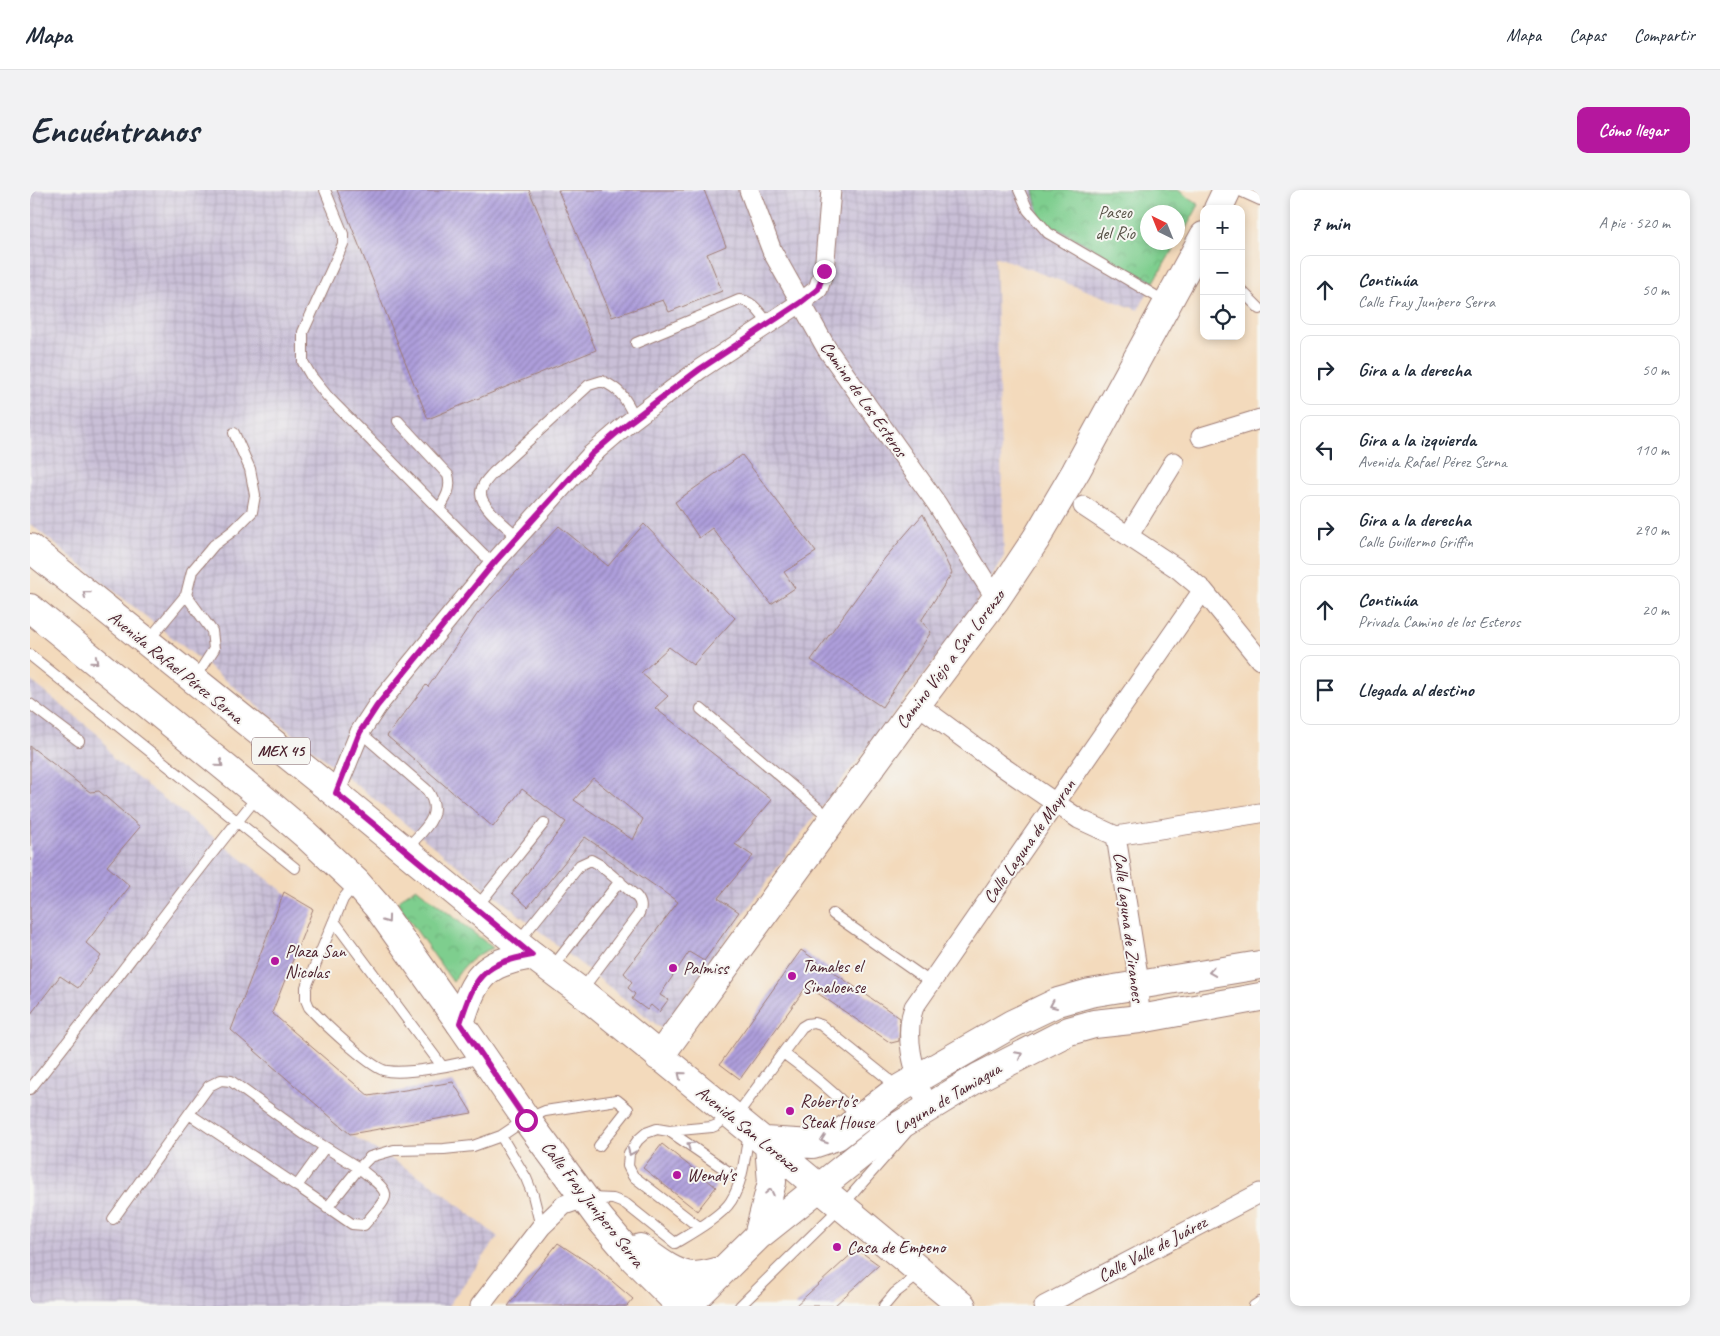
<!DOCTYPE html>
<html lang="es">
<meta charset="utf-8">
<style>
:root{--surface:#fff;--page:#f2f2f3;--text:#1f2937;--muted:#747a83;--line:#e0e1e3;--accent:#b5179e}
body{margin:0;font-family:Caveat,sans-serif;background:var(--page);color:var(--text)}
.controls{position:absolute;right:15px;top:15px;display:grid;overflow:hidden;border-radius:10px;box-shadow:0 2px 8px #0003}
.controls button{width:45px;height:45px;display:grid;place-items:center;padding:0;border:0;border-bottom:1px solid var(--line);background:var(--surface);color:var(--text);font:25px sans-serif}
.compass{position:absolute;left:1110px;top:15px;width:45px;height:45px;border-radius:50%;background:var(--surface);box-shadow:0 2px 8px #0003;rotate:317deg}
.stop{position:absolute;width:15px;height:15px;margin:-11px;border:4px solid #b5179e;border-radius:50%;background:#fff}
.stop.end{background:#b5179e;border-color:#fff;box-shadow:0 1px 5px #0008}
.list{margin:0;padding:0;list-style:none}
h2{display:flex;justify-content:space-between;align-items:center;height:65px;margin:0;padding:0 20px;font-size:21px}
h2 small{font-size:16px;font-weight:400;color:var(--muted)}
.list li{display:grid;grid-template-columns:32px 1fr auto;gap:15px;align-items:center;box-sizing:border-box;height:70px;margin:0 10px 10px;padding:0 10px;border:1px solid var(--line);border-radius:10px}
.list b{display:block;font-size:19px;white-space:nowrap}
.list p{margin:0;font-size:16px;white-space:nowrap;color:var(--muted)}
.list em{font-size:16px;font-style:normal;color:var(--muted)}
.icon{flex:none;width:28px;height:28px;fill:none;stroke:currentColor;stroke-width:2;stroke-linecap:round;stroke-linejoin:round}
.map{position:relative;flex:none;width:1230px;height:1116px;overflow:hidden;border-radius:10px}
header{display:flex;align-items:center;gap:30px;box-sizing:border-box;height:70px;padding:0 25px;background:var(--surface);border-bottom:1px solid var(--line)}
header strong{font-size:24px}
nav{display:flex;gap:28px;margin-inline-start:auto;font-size:18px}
.intro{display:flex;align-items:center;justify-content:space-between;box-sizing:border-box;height:120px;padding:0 30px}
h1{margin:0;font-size:35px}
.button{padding:12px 22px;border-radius:10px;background:var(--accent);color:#fff;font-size:18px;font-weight:700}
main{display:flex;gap:30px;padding:0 30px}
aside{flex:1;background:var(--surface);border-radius:10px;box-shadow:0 2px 8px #0003}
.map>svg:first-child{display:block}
</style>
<header>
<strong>Mapa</strong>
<nav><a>Mapa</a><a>Capas</a><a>Compartir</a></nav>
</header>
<div class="intro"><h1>Encuéntranos</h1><a class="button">Cómo llegar</a></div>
<main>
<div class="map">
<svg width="1230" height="1116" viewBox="0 0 1230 1116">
<defs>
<pattern id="industrial-grid" width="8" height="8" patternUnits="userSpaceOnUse" patternTransform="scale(1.25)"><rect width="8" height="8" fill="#c9bfd7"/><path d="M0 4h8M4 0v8" fill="none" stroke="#aea4b9"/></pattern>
<pattern id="park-crowns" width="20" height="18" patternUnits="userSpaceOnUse" patternTransform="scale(1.25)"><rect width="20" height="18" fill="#7ece8e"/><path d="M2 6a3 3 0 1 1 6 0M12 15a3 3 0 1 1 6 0" fill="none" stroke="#6eb07b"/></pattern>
<pattern id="building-hatch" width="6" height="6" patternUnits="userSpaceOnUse" patternTransform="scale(1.25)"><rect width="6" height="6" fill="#ae9fdc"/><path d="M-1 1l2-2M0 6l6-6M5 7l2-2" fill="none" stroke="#9081b3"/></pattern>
</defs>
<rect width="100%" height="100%" fill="#f6f6f2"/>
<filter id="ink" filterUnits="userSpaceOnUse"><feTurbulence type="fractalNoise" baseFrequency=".02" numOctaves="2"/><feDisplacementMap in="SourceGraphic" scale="10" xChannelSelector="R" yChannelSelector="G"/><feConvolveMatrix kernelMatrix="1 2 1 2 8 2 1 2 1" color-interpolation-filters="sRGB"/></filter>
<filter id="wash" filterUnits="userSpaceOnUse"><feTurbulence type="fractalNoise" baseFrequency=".0096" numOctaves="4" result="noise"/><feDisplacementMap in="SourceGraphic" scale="20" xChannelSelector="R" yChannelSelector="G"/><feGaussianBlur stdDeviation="1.12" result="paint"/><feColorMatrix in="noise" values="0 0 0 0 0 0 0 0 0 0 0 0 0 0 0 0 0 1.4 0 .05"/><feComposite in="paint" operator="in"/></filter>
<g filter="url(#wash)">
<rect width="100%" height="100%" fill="#f3dabc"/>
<!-- industrial -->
<path fill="url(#industrial-grid)" d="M0 0H1004L1010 29 1124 92 1108 120 965 66 974 366 937 429 779 633 632 839 0 334Z
M0 490 71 547 83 569 254 702 201 840 320 944 402 994 468 1047 418 1116H0Z"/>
<!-- park -->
<path fill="url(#park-crowns)" stroke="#64765c" d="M1004 0H1148L1169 15 1148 52V22H1118V52H1147L1124 92 1010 29Z
M386 698 463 758C444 765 433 775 423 792L367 713 375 705Z"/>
<g id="blocks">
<!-- building -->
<path fill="url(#building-hatch)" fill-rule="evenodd" d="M307 0H499L566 160 398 229Z
M528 0H674L696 56 677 64 692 101 639 122 633 110 582 127Z
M712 265 786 362 754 382 765 398 741 414 682 338 669 348 645 312Z
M893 324 922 383 891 431 901 442 852 517 781 470 855 368Z
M614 334 705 428 663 475 639 457 611 483 638 506 625 518 742 610 705 654 723 666 688 708 709 722 674 771 659 762 630 805 638 810 629 822 621 815 617 820 602 809 605 804 598 798 602 792 594 783 648 712 555 647 498 717 482 703 536 632 492 599 463 637 357 546 396 495 398 497 448 423 529 336 578 376ZM563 588 613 629 603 650 544 610Z
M0 556 60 602 69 601 110 637 77 676 100 696 56 753 71 766 48 798 30 786 0 825Z
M254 702 283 719 242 823 339 906 423 892 442 923 320 944 201 840Z
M771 760 870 828 869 851 861 853 777 796 710 889 690 874Z
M632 954 686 997 667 1021 613 978Z
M528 1053 569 1080 603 1109 597 1116H478Z
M827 1059 849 1075 804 1116H765Z"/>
</g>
</g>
<g filter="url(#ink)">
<use href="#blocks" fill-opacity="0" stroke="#9e7c74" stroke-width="1"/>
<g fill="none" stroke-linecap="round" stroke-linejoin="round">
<defs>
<path id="lane" d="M295 0 313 44V54L273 142V172L281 186 298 207 463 374
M989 0 998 20 1018 43 1136 112
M1208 0 1230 10
M1211 100 1230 119
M606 153 709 110C723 110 731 125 739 134
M368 231 418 285C422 298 416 308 409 319
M488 347C479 338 450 317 451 303 451 295 458 289 463 283L559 195 572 191C592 200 595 209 605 227
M156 405 182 441 184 459 164 490
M117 452 156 405 162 381 184 355 204 340 222 322 225 305 220 279 204 243
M0 465 265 678
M0 514 49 551
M671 519 801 629
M330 542 397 600C416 626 392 641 375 660
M326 693 313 709 276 797V810L279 817C291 831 337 874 353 880 372 886 432 874 452 867
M446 718 514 633
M803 724 900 792
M304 731 412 876
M488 752 550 675 561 670 570 675 606 706C612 713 612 718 608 725L551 801
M521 779 590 691
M753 863C780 883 806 903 828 928
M0 899C78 803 149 702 228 606
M159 924 267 996 295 957
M706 926 772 837 777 834 784 833 791 835 857 888 866 899
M639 941 709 989
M471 946 496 988 503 1005 511 1037
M267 996 322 1034 334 1035C362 1002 364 1006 329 978L297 1018
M560 1008 583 1009 596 1014 645 1053C660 1044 692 1026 701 1011 713 992 715 965 719 943
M83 1029 179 896 191 890 201 891 274 944 329 978 340 967 364 960 414 959 443 956 471 946 496 929 515 921 587 910 598 919 569 956
M669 1037 603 986 598 976 599 963 608 950 616 943 627 939 639 941 682 937 687 935 700 924
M710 1116 811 1017 876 943
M854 1116 865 1103 891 1083
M1224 1116 1230 1112"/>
<path id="street" d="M719 0 742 61 797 159 907 314 966 409
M1171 247 1230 229
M1053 316 1148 379 1173 400 1230 470
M1099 345 1144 272
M887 514 967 573 1049 629 1086 646
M305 603 330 542 347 516 463 374 561 265 597 234 630 209 670 179 770 113 788 99 794 81 801 0
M1086 646 1107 779 1110 829
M1086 646 1230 623
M897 918C887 886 872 850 884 817L1173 400
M450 1116 511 1037 534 1015 554 1008
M1014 1116 1230 1003"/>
<path id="secondary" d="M1188 19 1197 0
M629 867 887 514 966 409 1006 349 1046 281 1174 46
M734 951 783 954 807 946 867 900 982 834 1028 812 1060 803 1230 775
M728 1046 742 992 739 956
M610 1058C625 1069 644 1085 663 1086 672 1086 682 1083 691 1081
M651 1116 604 1069 570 1029 496 929 430 833C445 786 452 774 502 765L550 801 720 940 932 1116
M657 1116 728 1046 859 942 949 887 1039 841 1064 834 1110 829 1230 807"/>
<path id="primary" d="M0 358 305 603 502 765
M0 418 229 605 276 645 326 692 347 716 430 833"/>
</defs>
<!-- lane casing -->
<use href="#lane" stroke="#9e7c74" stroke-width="12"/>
<!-- street casing -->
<use href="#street" stroke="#9e7c74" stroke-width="21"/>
<!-- secondary casing -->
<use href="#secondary" stroke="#9e7c74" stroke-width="30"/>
<!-- primary casing -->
<use href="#primary" stroke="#9e7c74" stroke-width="30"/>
<!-- lane -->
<use href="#lane" stroke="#fff" stroke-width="10"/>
<!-- street -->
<use href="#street" stroke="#fff" stroke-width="19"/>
<!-- secondary -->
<use href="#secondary" stroke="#fff" stroke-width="28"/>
<!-- primary -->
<use href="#primary" stroke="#fff" stroke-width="28"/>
</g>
<!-- one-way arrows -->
<defs><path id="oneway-chevron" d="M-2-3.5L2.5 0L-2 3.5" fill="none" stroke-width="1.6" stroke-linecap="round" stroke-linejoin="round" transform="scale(1.25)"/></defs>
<g stroke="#ae9aa0">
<use href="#oneway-chevron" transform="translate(56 404) rotate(-141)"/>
<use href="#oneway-chevron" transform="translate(65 471) rotate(39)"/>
<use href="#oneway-chevron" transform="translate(190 574) rotate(39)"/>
<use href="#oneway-chevron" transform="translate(357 730) rotate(54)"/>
<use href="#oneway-chevron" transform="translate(1182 782) rotate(171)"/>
<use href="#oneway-chevron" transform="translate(1023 815) rotate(156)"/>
<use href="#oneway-chevron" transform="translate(989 865) rotate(-28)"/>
<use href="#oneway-chevron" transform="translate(651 885) rotate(-141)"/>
<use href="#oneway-chevron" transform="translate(794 950) rotate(160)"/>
<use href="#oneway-chevron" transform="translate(660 955) rotate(-146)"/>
<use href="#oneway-chevron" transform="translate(601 962) rotate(113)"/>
<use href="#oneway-chevron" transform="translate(740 1002) rotate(-78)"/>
</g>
</g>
<g fill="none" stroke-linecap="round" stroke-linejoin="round" filter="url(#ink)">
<!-- route -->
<path stroke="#b5179e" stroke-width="6" d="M496 930 430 833C445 786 452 774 502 765L306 603 330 542 347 516 463 374 562 264 597 234 630 209 670 179 770 113 788 99 794 81"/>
</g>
<!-- markers -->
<g fill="#b5179e" stroke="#f6f6f2" stroke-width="2">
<circle cx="245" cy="771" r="5"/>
<circle cx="643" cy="778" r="5"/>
<circle cx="762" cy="786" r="5"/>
<circle cx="760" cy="921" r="5"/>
<circle cx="647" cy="985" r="5"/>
<circle cx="807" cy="1057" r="5"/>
</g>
<g text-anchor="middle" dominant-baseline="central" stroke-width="4" stroke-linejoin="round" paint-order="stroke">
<!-- shield labels -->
<rect fill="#f6f6f2" stroke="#7e6067" stroke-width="1" x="222" y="547.5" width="58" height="27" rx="4"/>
<g font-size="16" font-weight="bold" fill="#4a1f2b">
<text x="251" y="561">MEX 45</text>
</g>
<!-- park labels -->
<g font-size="18" fill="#5a5449" stroke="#f6f6f2">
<text x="1085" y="22">Paseo<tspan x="1085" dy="21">del Río</tspan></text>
</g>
<!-- street labels -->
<g font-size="18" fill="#4a1f2b" stroke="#f6f6f2">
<text transform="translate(834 209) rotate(55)">Camino de Los Esteros</text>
<text transform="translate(920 469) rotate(-53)">Camino Viejo a San Lorenzo</text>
<text transform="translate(146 477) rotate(39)">Avenida Rafael Pérez Serna</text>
<text transform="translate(999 651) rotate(-55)">Calle Laguna de Mayran</text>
<text transform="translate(1099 737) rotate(83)">Calle Laguna de Ziranoes</text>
<text transform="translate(917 908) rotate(-31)">Laguna de Tamiagua</text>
<text transform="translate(718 939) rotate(39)">Avenida San Lorenzo</text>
<text transform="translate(563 1014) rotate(52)">Calle Fray Junípero Serra</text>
<text transform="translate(1122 1059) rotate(-28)">Calle Valle de Juárez</text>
</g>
<!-- poi labels -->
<g font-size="18" fill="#4a1f2b" stroke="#f6f6f2" text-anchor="start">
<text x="255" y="761">Plaza San<tspan x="255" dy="21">Nicolas</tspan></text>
<text x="772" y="776">Tamales el<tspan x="772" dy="21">Sinaloense</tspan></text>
<text x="653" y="778">Palmiss</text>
<text x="770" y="911">Roberto's<tspan x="770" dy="21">Steak House</tspan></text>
<text x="657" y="985">Wendy's</text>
<text x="817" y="1057">Casa de Empeno</text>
</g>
</g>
</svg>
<div class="controls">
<button>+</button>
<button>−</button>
<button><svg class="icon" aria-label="locate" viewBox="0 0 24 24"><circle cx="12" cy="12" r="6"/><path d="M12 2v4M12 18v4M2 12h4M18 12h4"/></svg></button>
</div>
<svg class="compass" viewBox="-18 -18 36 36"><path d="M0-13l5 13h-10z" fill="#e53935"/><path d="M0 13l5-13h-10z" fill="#747a83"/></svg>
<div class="stop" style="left:496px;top:930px"></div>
<div class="stop end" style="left:794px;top:81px"></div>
</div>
<aside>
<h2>7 min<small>A pie · 520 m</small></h2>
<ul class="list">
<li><svg class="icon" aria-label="ahead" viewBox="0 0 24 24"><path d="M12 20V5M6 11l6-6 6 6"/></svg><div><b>Continúa</b><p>Calle Fray Junípero Serra</p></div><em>50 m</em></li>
<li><svg class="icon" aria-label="right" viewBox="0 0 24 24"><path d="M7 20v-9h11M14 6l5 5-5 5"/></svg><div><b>Gira a la derecha</b></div><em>50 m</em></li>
<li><svg class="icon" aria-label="left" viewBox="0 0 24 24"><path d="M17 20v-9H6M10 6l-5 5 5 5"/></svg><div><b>Gira a la izquierda</b><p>Avenida Rafael Pérez Serna</p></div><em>110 m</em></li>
<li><svg class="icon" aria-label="right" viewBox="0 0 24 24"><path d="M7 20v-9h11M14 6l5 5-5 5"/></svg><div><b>Gira a la derecha</b><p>Calle Guillermo Griffin</p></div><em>290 m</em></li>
<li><svg class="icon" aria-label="ahead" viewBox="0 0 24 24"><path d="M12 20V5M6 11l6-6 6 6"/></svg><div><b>Continúa</b><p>Privada Camino de los Esteros</p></div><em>20 m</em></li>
<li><svg class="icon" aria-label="arrive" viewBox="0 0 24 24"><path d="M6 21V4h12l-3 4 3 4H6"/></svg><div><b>Llegada al destino</b></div></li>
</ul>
</aside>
</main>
